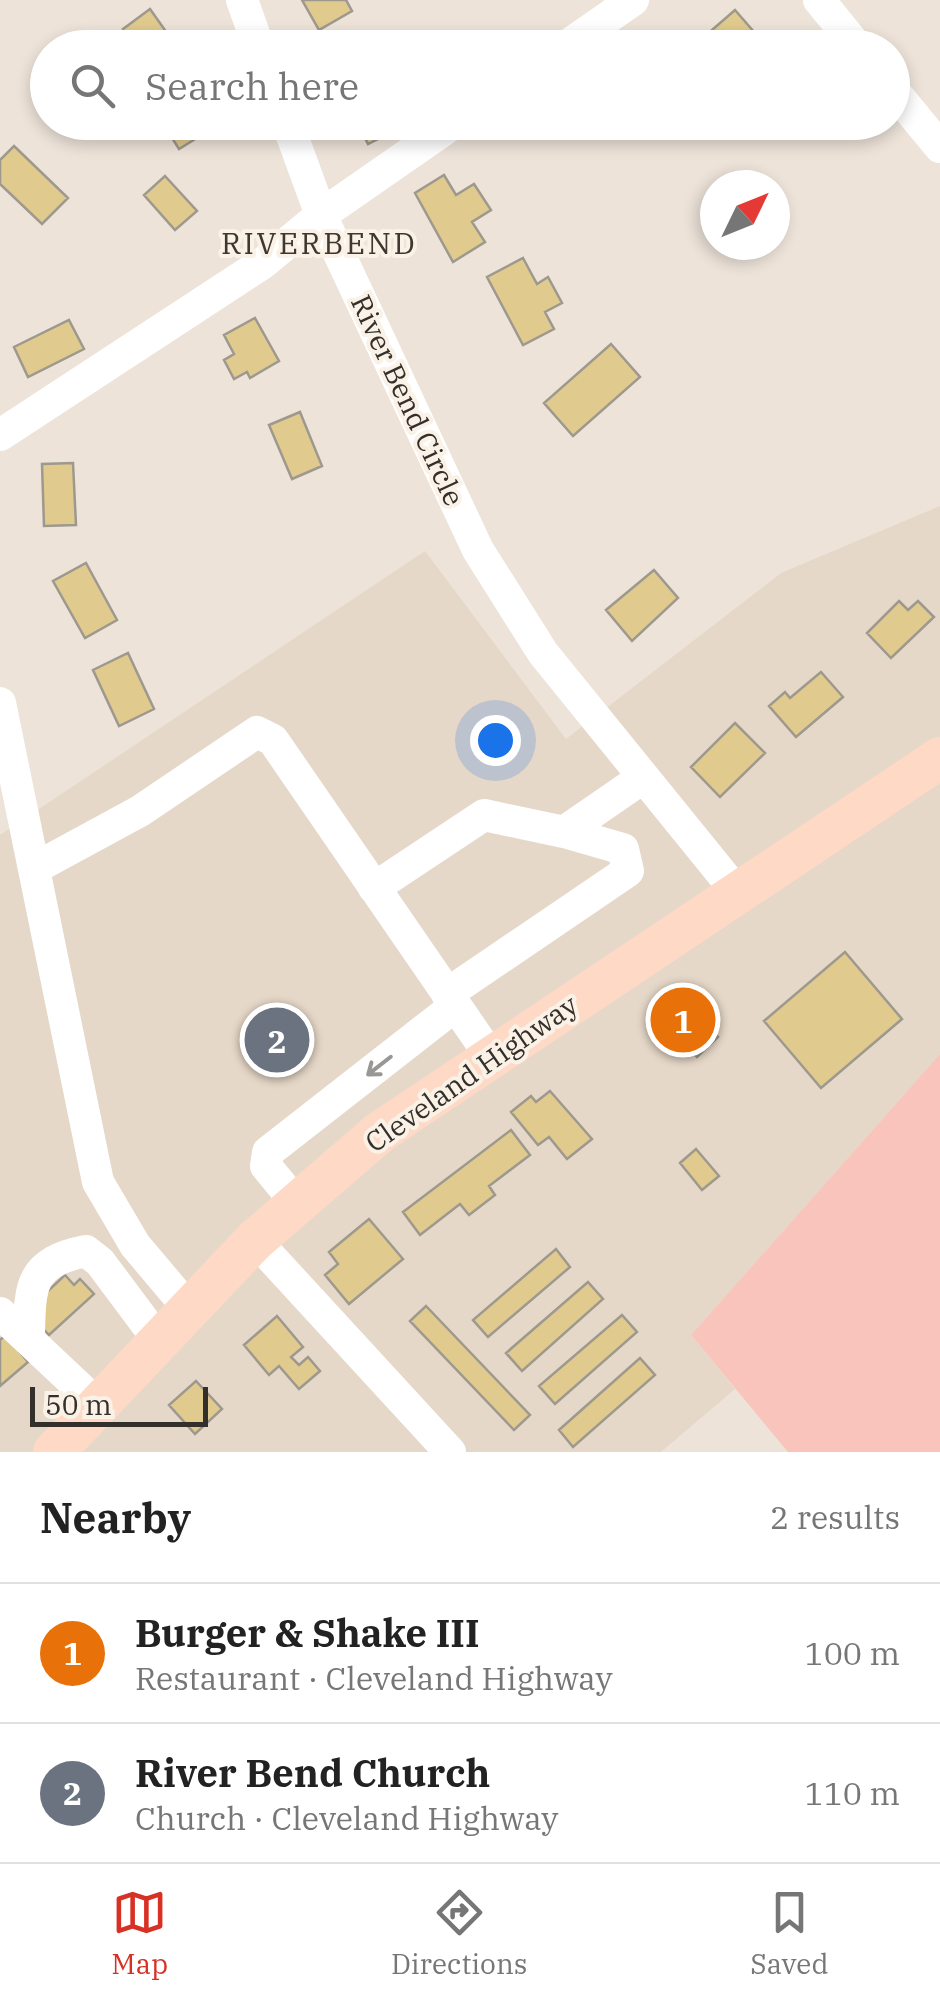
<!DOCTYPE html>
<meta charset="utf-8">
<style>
:root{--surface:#fff;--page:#f2f2f2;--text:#222;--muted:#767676;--line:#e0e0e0;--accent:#d93025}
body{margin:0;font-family:"IBM Plex Serif",serif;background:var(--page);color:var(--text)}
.compass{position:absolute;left:700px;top:170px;width:90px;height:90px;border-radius:50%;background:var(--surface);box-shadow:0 5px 15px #0003;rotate:47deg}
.scale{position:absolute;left:30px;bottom:25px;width:178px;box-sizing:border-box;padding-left:10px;border:5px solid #332f2b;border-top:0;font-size:28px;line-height:35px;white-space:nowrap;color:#332f2b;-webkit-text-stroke:8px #faf1e7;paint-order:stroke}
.you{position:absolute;left:495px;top:740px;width:35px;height:35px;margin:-25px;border:8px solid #fff;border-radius:50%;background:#1a73e8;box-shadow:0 0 0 15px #1a73e833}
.badge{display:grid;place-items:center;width:65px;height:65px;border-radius:50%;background:var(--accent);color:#fff;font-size:32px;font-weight:700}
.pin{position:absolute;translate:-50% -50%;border:5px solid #fff;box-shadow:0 2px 10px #0006}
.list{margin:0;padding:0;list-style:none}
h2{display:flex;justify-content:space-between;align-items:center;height:130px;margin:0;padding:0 40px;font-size:42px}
h2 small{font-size:32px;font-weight:400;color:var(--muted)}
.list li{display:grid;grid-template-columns:65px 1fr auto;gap:30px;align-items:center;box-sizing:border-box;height:140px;padding:0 40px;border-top:2px solid var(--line)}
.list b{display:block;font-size:38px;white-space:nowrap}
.list p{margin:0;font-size:32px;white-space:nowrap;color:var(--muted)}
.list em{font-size:32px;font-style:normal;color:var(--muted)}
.icon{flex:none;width:55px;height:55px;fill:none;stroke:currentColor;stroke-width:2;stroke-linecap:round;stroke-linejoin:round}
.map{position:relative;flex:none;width:940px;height:1452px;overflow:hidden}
.search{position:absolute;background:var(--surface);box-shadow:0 5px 15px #0003;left:30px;right:30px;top:30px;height:110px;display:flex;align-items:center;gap:25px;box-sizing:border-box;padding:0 35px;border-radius:55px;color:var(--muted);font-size:38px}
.sheet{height:410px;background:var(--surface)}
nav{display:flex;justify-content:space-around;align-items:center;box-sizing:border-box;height:140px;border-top:2px solid var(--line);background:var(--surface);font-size:28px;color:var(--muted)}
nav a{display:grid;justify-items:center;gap:5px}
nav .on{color:var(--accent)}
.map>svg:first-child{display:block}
</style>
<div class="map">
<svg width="940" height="1452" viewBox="0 0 940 1452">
<rect width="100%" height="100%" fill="#ede3d9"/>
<!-- built -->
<path fill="#e6d8c8" d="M940 506V1054L691 1335 735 1389 661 1452H0V835L425 551 566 739 781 573Z"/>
<!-- green -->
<path fill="#f8c4bb" d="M940 1054V1452H788L691 1335Z"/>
<!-- building -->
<path fill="#e1ca8d" stroke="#9d998e" stroke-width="2.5" d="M302 0H346L352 11 319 30Z
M150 9 172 40 162 48H137L123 29Z
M735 10 768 48H713L704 37Z
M162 122H203L208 131 179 149Z
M357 122H388L392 132 368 144Z
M14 146 68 198 42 224 0 184V160Z
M444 175 456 195 474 184 491 210 472 222 485 242 453 262 415 193Z
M165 176 197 211 175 230 144 195Z
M523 258 537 284 548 277 562 303 545 312 554 329 523 345 487 277Z
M255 318 279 361 250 378 247 372 234 379 224 360 234 354 224 335Z
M69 320 84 349 28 377 14 347Z
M611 344 640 377 573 436 544 403Z
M300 412 322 466 292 479 269 425Z
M73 463 76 525 44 526 42 464Z
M86 563 117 620 85 638 53 581Z
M654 570 678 598 632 641 606 610Z
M899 601 908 610 918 601 934 617 891 658 867 633Z
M128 653 154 709 119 726 93 670Z
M821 672 843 697 796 737 769 706 785 692 790 698Z
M735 723 765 753 720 797 691 767Z
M845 952 902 1019 821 1088 764 1021Z
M685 1001 718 1037 697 1057 664 1020Z
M550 1091 592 1139 567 1159 549 1137 538 1145 511 1112 531 1096 536 1102Z
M511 1130 530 1155 489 1186 495 1195 469 1215 460 1204 420 1235 403 1212Z
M696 1149 719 1176 702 1190 680 1163Z
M369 1219 403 1259 349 1304 325 1275 338 1264 329 1252Z
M556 1249 570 1267 488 1337 473 1320Z
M65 1275 74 1285 80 1279 94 1294 49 1335 35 1320 32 1306Z
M588 1282 603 1299 522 1371 506 1353Z
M426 1306 530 1415 514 1430 410 1321Z
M622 1315 637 1332 555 1404 539 1386Z
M277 1316 303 1347 291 1357 299 1365 308 1357 320 1371 299 1389 279 1366 269 1375 244 1345Z
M6 1335 28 1362 0 1386V1340Z
M640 1358 655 1375 573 1447 559 1430Z
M196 1381 222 1409 195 1434 169 1405Z"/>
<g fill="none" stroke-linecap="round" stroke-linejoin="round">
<!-- minor -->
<path stroke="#fff" stroke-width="32" d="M242 0 259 48
M819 0 858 48
M564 48 633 0
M892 89 940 147
M287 122 321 215 478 550 543 653 736 891
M0 435 263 263 321 215 455 122
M0 703 98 1182 135 1245 189 1309
M35 868 140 811 257 732 273 740 491 1057
M374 888 484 815 564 832 641 779
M447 994 628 871 623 849 564 832
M297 1204 266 1166 268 1152 455 1006
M255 1240 450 1452
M0 1313 98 1405
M29 1336C30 1287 29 1262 86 1251L100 1262 159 1341"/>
<!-- major -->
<path stroke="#fed9c5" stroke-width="42" d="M54 1452 255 1240 380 1132 940 758"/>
</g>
<!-- one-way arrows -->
<defs><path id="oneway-shaft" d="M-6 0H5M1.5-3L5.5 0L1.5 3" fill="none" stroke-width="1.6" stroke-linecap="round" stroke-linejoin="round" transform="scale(2.5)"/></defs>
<use stroke="#999795" href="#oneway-shaft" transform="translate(379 1066) rotate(142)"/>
<g text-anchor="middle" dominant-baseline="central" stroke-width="8" stroke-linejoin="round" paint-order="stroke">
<!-- street labels -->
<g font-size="28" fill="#332f2b" stroke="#faf1e7">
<text transform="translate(408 400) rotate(65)">River Bend Circle</text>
<text transform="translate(471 1073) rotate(-35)">Cleveland Highway</text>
</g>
<!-- neighbourhood labels -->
<g font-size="30" letter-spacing="2.5" fill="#3f3830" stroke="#faf1e7">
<text x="319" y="242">RIVERBEND</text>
</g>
</g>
</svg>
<svg class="compass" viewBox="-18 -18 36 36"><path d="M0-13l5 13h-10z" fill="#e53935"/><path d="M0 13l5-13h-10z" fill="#767676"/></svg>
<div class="scale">50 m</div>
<div class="you"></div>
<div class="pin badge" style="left:683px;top:1020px;background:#e8710a">1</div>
<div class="pin badge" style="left:277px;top:1040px;background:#6b7280">2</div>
<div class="search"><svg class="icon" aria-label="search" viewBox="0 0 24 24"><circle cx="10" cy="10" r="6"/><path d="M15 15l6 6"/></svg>Search here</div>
</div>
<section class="sheet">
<h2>Nearby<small>2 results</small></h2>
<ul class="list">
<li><span class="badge" style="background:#e8710a">1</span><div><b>Burger &amp; Shake III</b><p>Restaurant · Cleveland Highway</p></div><em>100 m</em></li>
<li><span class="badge" style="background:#6b7280">2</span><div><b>River Bend Church</b><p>Church · Cleveland Highway</p></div><em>110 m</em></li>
</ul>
</section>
<nav>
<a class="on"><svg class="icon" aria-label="map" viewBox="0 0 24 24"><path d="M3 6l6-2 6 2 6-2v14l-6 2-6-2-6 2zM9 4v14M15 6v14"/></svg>Map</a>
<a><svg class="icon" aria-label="directions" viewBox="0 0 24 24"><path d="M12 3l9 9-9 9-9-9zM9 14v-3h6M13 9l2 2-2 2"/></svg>Directions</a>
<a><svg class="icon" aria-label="saved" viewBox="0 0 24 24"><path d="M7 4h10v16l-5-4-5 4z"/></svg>Saved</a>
</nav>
